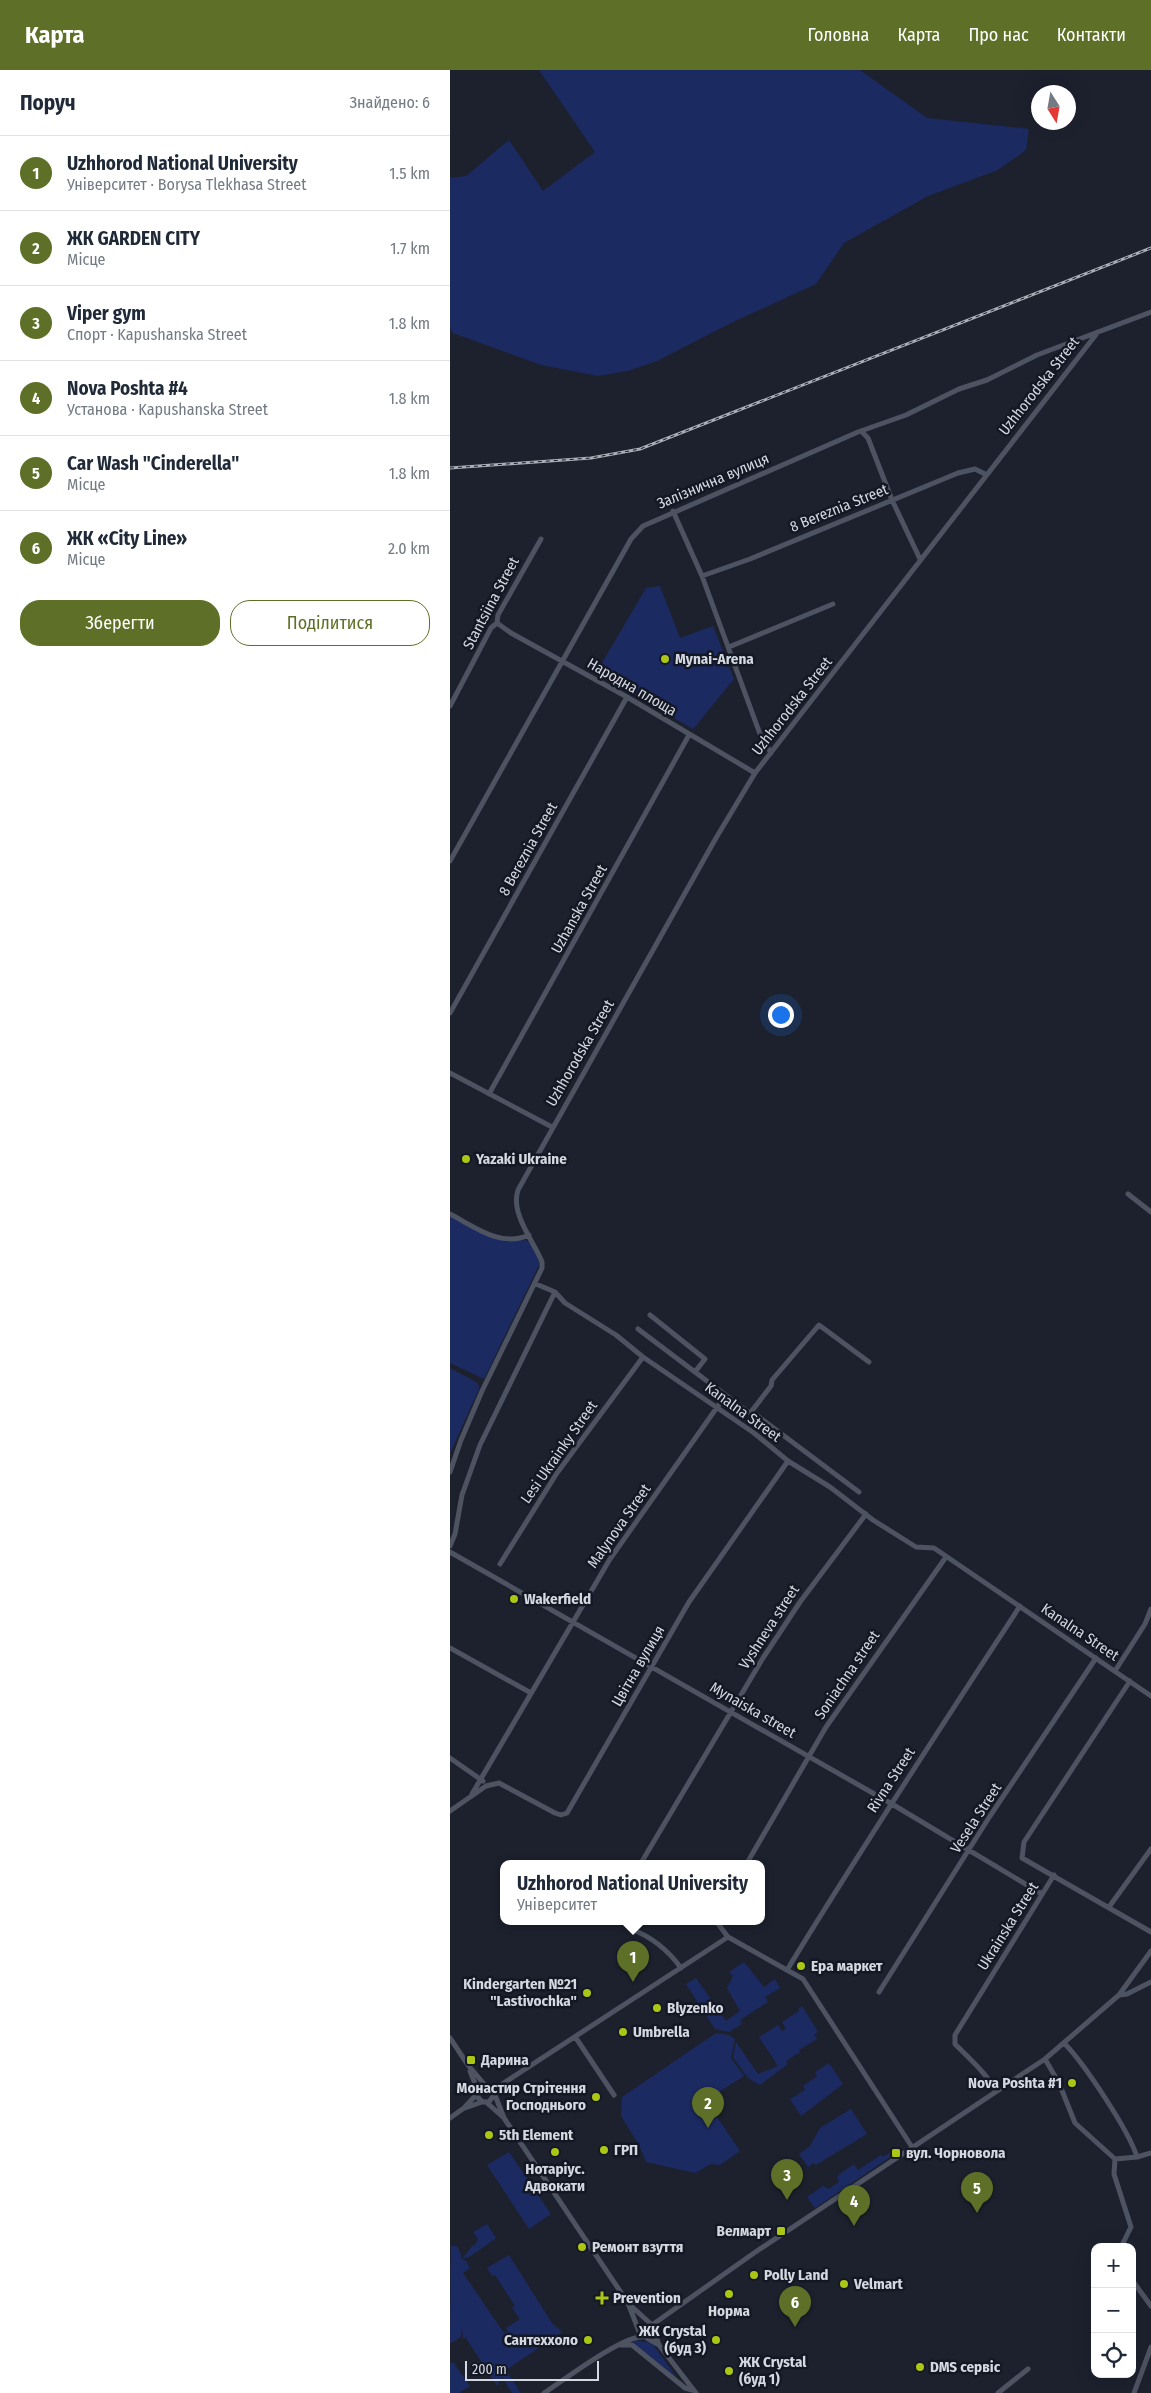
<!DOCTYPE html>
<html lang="uk">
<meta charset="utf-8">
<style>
:root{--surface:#fff;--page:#f2f2f3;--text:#1f2937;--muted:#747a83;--line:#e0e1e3;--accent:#5e7027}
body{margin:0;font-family:"Fira Sans Condensed",sans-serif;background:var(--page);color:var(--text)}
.controls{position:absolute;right:15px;bottom:15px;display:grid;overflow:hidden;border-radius:10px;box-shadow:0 5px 20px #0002}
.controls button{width:45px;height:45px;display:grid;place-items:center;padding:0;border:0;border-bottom:1px solid var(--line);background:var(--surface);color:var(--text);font:25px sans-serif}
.compass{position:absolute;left:581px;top:15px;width:45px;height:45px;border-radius:50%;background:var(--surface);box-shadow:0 5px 20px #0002;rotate:169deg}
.scale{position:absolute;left:15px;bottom:12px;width:134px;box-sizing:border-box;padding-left:5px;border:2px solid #d4d8e1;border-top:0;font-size:14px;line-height:18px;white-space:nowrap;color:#d4d8e1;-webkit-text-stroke:4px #141824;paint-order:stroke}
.you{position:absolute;left:330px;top:944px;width:18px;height:18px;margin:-12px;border:4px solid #fff;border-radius:50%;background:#1a73e8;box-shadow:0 0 0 8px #1a73e833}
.badge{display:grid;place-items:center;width:32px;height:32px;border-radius:50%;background:var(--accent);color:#fff;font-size:16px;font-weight:700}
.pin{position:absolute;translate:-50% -41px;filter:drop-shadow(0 1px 2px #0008)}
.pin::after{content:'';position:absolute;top:26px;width:18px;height:15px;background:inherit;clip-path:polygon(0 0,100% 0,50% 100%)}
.popup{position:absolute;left:50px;top:1790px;width:265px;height:65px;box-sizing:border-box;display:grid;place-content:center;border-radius:10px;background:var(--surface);filter:drop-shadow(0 1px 4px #0005);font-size:16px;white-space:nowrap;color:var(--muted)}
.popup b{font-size:19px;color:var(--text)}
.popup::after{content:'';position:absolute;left:50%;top:100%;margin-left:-10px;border:10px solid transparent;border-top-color:var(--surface)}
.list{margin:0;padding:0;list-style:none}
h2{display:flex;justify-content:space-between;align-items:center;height:65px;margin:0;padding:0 20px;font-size:21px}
h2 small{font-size:16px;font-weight:400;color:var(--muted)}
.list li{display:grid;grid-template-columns:32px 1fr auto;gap:15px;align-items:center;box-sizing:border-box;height:75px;padding:0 20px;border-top:1px solid var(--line)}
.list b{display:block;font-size:19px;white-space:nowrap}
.list p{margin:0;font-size:16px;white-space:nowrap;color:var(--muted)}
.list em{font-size:16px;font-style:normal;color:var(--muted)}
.actions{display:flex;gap:10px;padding:15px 20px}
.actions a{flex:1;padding:11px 0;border:1px solid var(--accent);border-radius:20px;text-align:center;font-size:18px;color:var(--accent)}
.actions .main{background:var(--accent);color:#fff}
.icon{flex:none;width:28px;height:28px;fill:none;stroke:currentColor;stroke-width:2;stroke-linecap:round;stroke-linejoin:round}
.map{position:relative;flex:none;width:701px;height:2323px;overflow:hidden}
header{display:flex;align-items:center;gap:30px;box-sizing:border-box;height:70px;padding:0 25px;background:var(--accent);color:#fff}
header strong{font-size:24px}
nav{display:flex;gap:28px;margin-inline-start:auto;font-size:18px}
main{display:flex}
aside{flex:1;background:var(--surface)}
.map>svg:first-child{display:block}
</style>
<header>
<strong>Карта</strong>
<nav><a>Головна</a><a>Карта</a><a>Про нас</a><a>Контакти</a></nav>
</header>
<main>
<aside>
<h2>Поруч<small>Знайдено: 6</small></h2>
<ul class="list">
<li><span class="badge">1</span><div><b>Uzhhorod National University</b><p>Університет · Borysa Tlekhasa Street</p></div><em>1.5 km</em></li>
<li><span class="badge">2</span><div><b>ЖК GARDEN CITY</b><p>Місце</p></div><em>1.7 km</em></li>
<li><span class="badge">3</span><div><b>Viper gym</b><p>Спорт · Kapushanska Street</p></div><em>1.8 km</em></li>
<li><span class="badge">4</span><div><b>Nova Poshta #4</b><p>Установа · Kapushanska Street</p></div><em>1.8 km</em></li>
<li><span class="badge">5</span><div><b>Car Wash &quot;Cinderella&quot;</b><p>Місце</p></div><em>1.8 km</em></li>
<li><span class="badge">6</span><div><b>ЖК «City Line»</b><p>Місце</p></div><em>2.0 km</em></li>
</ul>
<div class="actions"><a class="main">Зберегти</a><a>Поділитися</a></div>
</aside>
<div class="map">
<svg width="701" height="2323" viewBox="0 0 701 2323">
<rect width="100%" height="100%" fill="#1d212e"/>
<!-- green -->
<path fill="#1c2a62" d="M89 0H410L477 48 579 59 576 80 548 100 478 126 394 173 366 214 285 251 207 291 178 301 148 306 91 295 3 263 0 258V108L16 106 59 70 93 121 145 82Z
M210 516 230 568 263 556 284 609 243 659 146 603 196 518Z
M0 1145 33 1163 56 1172 76 1170C84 1176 88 1186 89 1195L34 1309 0 1293Z
M0 1298 28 1313 29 1319 0 1383Z
M294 1892 314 1917 325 1909 330 1918 315 1927 318 1932 290 1950 292 1954 279 1962 265 1959 236 1914 246 1908 276 1951 290 1941 277 1918 283 1906 279 1902Z
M352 1936 368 1962 364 1965 367 1969 349 1980 350 1982 336 1991 338 1994 310 2015 298 2008 283 1987 286 1972 308 2004 328 1996 309 1967 328 1955 332 1961 336 1959 332 1952 349 1941 348 1939Z
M266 1963 279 1965 285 1969 281 1988 294 2006 264 2025 259 2035 290 2081 270 2095 261 2094 245 2103 196 2092 189 2075 171 2046 172 2027Z
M379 1993 393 2014 351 2046 340 2029 355 2020 353 2016 367 2006 365 2002Z
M401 2039 417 2064 366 2095 364 2093 358 2097 349 2084 360 2076 370 2058Z
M59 2082 101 2144 79 2159 37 2095Z
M441 2082 443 2085 365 2138 357 2127 373 2116 379 2119 389 2112 387 2106 404 2094 408 2100 431 2085 433 2087Z
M37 2154 46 2168 21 2186 12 2189 22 2176 25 2175 28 2169 23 2162Z
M1 2176H7L11 2184V2189L16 2191 20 2198 13 2203 54 2263 58 2261 56 2258 70 2249 62 2238 65 2236 45 2205 42 2206 37 2198 59 2185 102 2253 112 2262 56 2300 71 2323H62L52 2307 47 2316 16 2268H13L12 2257 11 2267 1 2273 0 2272Z
M184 2270 202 2273 227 2308 184 2274Z
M3 2292 20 2316 9 2323H0V2294Z"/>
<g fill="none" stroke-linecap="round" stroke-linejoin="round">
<!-- minor -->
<path stroke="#4e5362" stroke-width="5" d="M412 362 418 368 442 430 470 489
M223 441 252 506 310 664 321 683
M252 506 300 489 508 403 525 399 535 404
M47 553 61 563 177 627 305 703
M279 577 383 534
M0 636 41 558 47 553 48 545 91 469
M0 791 181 469 193 456 408 362 456 345 509 319 537 310 587 285 701 242
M0 943 177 627
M0 1003 102 1057
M39 1024 239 665
M678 1124 701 1142
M0 1144C25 1157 51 1178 79 1165
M86 1214 105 1222 115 1233 166 1265 193 1287 304 1363 338 1391 380 1417 423 1450 466 1477 484 1478 701 1626
M200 1245 255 1289 245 1302
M188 1259 298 1342 306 1345 409 1422
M301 1342 321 1316 322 1310 369 1255 419 1292
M0 1402 11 1370 32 1321 92 1198V1192C84 1172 60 1143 68 1120L266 768 305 703 648 262
M0 1476 5 1464 12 1425 30 1375 105 1222
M0 1482 442 1734 592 1824
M50 1494 107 1403 193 1287
M0 1578 81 1623
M665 1601 695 1554 701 1539
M680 1611 574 1772 572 1788 701 1862
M0 1688 33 1711
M22 1724 160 1489 275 1326
M0 1741 36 1716 49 1713 105 1743 111 1745 117 1743 239 1532 338 1391
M191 1793 313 1588 350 1532 416 1444
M297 1793 376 1657 496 1487
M659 1837 701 1779
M181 1851V1859C202 1867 218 1880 231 1898
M266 1851 278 1867 353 1909 462 2077
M337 1900C412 1777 491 1657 570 1536
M429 1922 540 1746 646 1588
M669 1925 677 1924 701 1912
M0 1968 18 1995 34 2014 43 2020 54 2048 178 2233 190 2264 209 2275
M126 1968 164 2025
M614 1973C634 1993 679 2061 687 2087
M595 1989 609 2013 625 2053 665 2089 664 2104 681 2157 671 2177
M20 2001 28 2021
M37 2016 29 2019 28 2028 33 2032H39L44 2025
M43 2020 278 1867
M546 2021C536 2003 520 1989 505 1974V1965L604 1805
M36 2032 54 2048
M15 2038 32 2032
M0 2048 14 2038 27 2024
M665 2089 687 2087 701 2083
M682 2210 701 2236
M180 2235 202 2255 209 2275 246 2323
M202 2255 304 2183 595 1989 669 1925 701 1881
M171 2275H182L235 2318 242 2320
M94 2323C114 2310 172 2266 192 2267
M548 2323 578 2299
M684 2323 701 2277"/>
<defs>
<path id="rail" d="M0 398 141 388 190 379 701 178"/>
</defs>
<!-- rail casing -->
<use href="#rail" stroke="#aaaeb8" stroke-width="3"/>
<!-- rail -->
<use href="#rail" stroke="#141824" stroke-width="1" stroke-dasharray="4" stroke-linecap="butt"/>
</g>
<!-- markers -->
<g fill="#abc614" stroke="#141824" stroke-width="2">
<circle cx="215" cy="589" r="5"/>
<circle cx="16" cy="1089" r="5"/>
<circle cx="64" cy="1529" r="5"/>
<circle cx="351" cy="1896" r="5"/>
<circle cx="137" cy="1923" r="5"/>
<circle cx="207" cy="1938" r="5"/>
<circle cx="173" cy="1962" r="5"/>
<rect x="16" y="1985" width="10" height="10" rx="2.5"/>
<circle cx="622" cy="2013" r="5"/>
<circle cx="146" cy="2027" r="5"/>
<circle cx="39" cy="2065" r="5"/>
<circle cx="154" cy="2080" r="5"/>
<circle cx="105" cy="2082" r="5"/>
<rect x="441" y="2078" width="10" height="10" rx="2.5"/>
<rect x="326" y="2156" width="10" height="10" rx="2.5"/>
<circle cx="132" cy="2177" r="5"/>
<circle cx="304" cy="2205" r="5"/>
<circle cx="394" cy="2214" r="5"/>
<circle cx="279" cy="2224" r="5"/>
<path d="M149.5 2220.5h5v5h5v5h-5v5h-5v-5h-5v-5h5z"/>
<circle cx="138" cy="2270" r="5"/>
<circle cx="266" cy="2270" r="5"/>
<circle cx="470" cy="2297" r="5"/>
<circle cx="279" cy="2301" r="5"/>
</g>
<g text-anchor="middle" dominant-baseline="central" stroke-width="5" stroke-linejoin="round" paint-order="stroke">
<!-- street labels -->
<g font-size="15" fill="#d4d8e1" stroke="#141824">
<text transform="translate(589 316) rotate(-52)">Uzhhorodska Street</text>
<text transform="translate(263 411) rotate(-23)">Залізнична вулиця</text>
<text transform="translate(389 438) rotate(-22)">8 Bereznia Street</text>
<text transform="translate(41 533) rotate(-62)">Stantsiina Street</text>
<text transform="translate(182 617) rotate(30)">Народна площа</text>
<text transform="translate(342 636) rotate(-52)">Uzhhorodska Street</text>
<text transform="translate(78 779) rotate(-61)">8 Bereznia Street</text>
<text transform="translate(129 839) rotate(-61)">Uzhanska Street</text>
<text transform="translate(130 983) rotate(-60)">Uzhhorodska Street</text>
<text transform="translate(293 1342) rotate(36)">Kanalna Street</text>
<text transform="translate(109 1382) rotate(-55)">Lesi Ukrainky Street</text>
<text transform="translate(169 1456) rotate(-55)">Malynova Street</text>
<text transform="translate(319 1557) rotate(-57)">Vyshneva street</text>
<text transform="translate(630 1562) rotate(34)">Kanalna Street</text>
<text transform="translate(188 1596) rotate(-60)">Цвітна вулиця</text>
<text transform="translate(397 1605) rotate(-56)">Soniachna street</text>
<text transform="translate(303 1640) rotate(30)">Mynaiska street</text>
<text transform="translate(441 1710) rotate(-57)">Rivna Street</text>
<text transform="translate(526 1748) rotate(-57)">Vesela Street</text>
<text transform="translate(558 1856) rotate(-58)">Ukrainska Street</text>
</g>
<!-- poi labels -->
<g font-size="15" font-weight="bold" fill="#d4d8e1" stroke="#141824" text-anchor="start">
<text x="225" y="589">Mynai-Arena</text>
<text x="26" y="1089">Yazaki Ukraine</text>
<text x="74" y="1529">Wakerfield</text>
<text x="361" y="1896">Ера маркет</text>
<text x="127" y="1914" text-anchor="end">Kindergarten №21<tspan x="127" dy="17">"Lastivochka"</tspan></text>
<text x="217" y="1938">Blyzenko</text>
<text x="183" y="1962">Umbrella</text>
<text x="31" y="1990">Дарина</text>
<text x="612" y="2013" text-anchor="end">Nova Poshta #1</text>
<text x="136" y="2018" text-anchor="end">Монастир Стрітення<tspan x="136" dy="17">Господнього</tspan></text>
<text x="49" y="2065">5th Element</text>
<text x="164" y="2080">ГРП</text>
<text x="456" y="2083">вул. Чорновола</text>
<text x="105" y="2099" text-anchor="middle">Нотаріус.<tspan x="105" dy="17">Адвокати</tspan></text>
<text x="321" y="2161" text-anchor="end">Велмарт</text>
<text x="142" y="2177">Ремонт взуття</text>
<text x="314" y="2205">Polly Land</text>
<text x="404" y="2214">Velmart</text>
<text x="163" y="2228">Prevention</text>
<text x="279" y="2241" text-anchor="middle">Норма</text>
<text x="256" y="2261" text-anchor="end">ЖК Crystal<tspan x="256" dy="17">(буд 3)</tspan></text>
<text x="128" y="2270" text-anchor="end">Сантеххоло</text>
<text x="289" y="2292">ЖК Crystal<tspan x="289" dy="17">(буд 1)</tspan></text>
<text x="480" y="2297">DMS сервіс</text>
</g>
</g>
</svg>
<div class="controls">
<button>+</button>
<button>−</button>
<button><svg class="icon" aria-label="locate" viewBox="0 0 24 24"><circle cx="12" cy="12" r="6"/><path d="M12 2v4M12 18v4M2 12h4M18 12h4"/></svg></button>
</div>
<svg class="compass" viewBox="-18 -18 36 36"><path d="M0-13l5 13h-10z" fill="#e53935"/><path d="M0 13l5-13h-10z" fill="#747a83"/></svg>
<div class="scale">200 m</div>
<div class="you"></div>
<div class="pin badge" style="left:183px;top:1912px">1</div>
<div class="popup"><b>Uzhhorod National University</b>Університет</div>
<div class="pin badge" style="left:258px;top:2058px">2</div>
<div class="pin badge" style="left:337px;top:2130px">3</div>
<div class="pin badge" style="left:404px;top:2156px">4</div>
<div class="pin badge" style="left:527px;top:2143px">5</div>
<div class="pin badge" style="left:345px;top:2257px">6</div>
</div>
</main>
